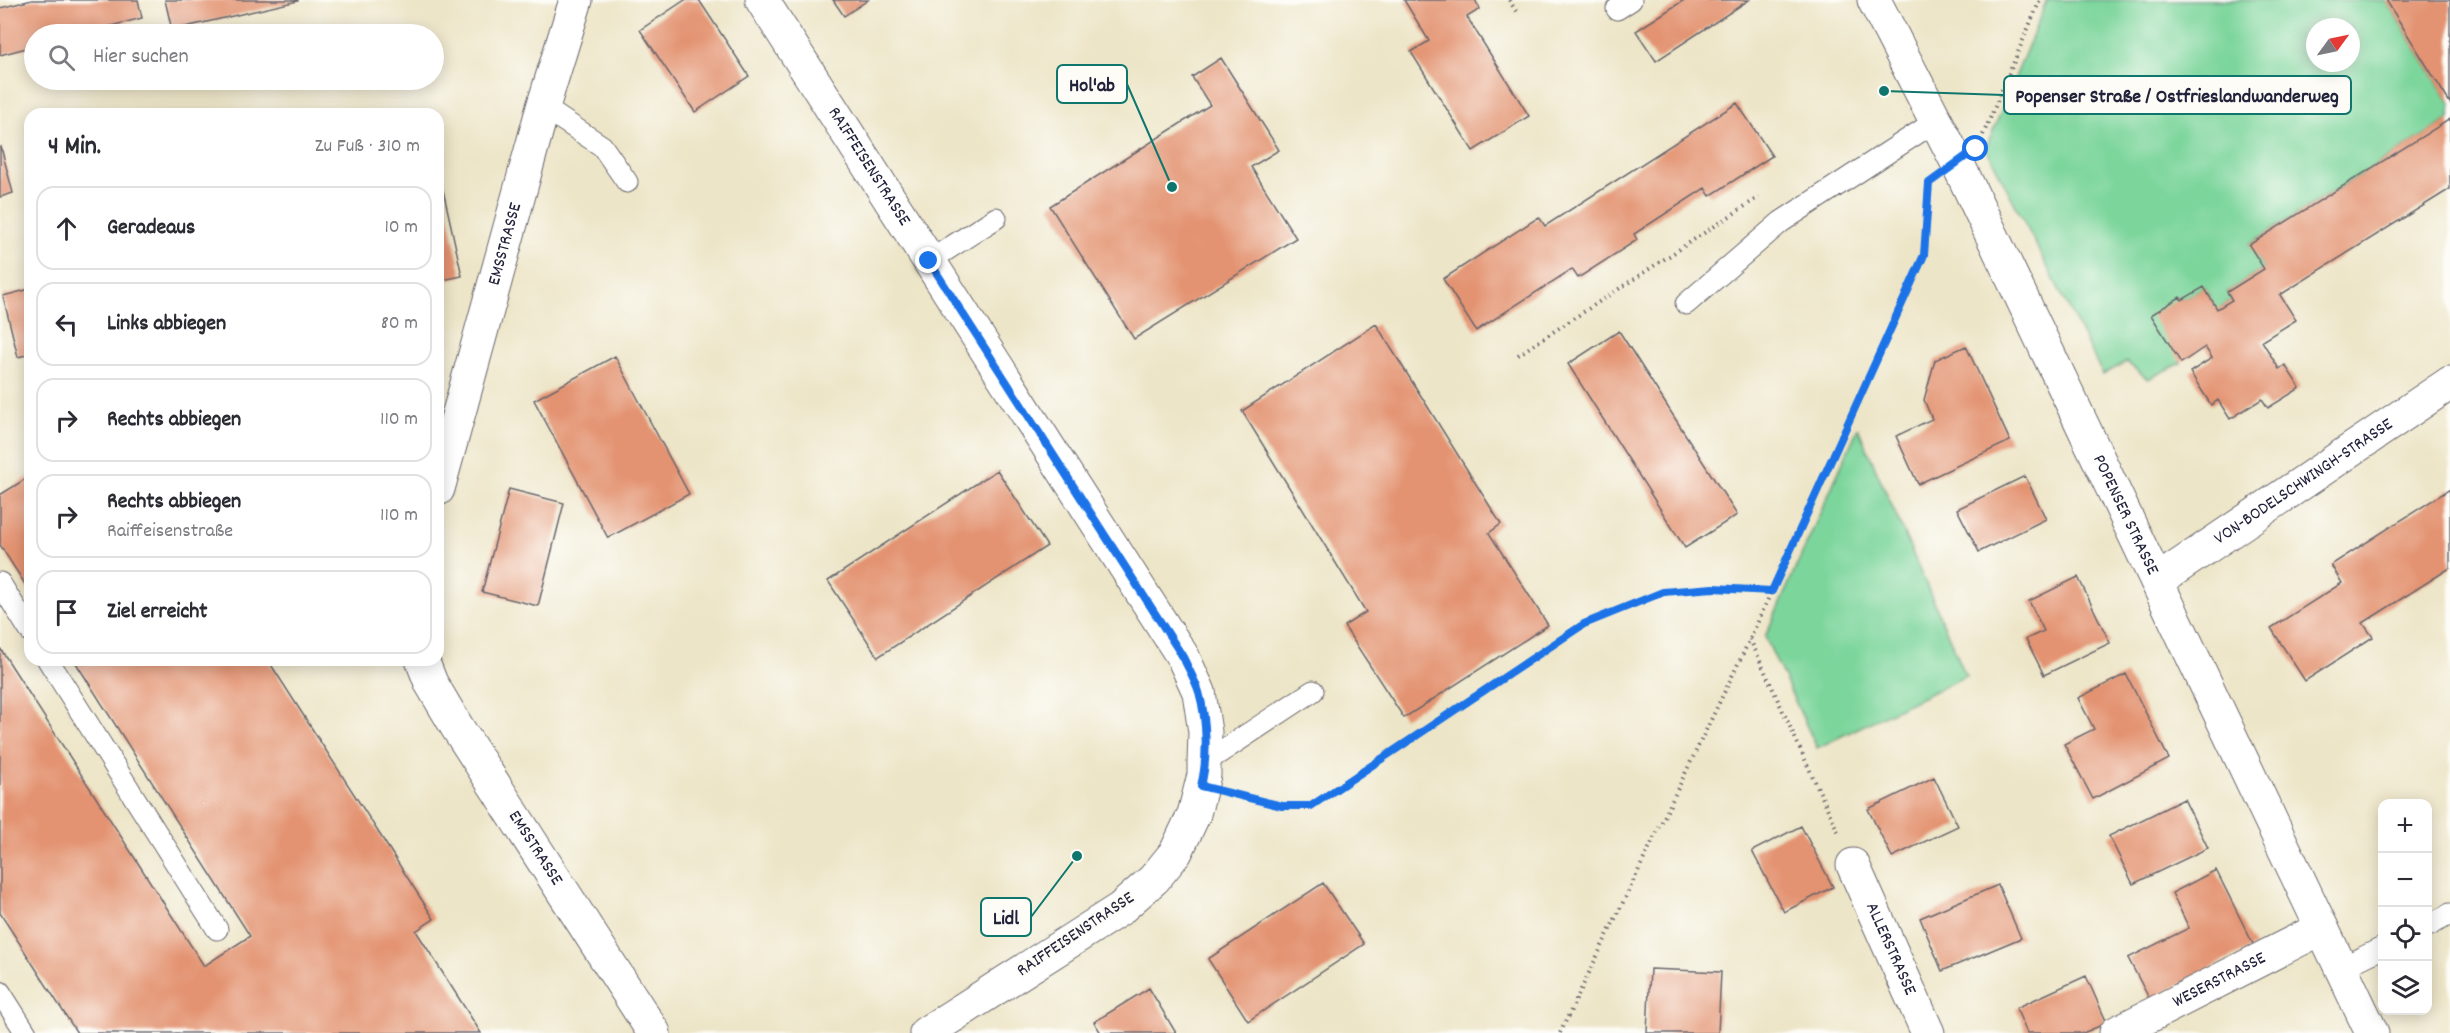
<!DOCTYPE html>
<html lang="de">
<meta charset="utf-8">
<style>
:root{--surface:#fff;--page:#f7f7f7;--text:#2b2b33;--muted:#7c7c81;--line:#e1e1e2}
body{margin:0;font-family:Dekko,sans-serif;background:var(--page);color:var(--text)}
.controls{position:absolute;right:18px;bottom:18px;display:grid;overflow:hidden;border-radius:12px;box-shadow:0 3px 15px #0003}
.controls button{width:54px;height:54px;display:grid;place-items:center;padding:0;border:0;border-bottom:2px solid var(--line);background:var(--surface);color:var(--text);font:30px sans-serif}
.compass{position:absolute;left:2306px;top:18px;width:54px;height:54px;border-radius:50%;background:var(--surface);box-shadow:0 3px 15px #0003;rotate:57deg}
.stop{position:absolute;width:18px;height:18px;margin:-14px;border:4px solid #1a73e8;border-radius:50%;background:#fff}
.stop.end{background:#1a73e8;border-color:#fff;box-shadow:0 2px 6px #0008}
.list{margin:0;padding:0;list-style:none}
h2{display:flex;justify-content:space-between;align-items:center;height:78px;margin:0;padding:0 24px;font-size:26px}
h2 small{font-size:20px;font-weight:400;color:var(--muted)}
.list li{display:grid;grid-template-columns:39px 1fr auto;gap:18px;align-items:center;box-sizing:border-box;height:84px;margin:0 12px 12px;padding:0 12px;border:2px solid var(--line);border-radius:18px}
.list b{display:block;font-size:22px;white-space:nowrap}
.list p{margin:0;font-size:20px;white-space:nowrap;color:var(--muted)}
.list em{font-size:20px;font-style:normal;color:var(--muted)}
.icon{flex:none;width:33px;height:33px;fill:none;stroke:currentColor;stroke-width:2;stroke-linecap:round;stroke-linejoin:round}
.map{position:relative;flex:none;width:2450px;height:1033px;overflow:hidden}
.search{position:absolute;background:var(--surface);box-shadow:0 3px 15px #0003;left:24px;top:24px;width:420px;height:66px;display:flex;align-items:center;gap:15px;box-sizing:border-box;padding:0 21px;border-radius:33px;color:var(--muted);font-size:22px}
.panel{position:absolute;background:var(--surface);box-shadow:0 3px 15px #0003;left:24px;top:108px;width:420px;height:558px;border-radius:18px}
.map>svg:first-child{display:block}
</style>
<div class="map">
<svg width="2450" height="1033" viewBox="0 0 2450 1033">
<rect width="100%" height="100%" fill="#fdfcf7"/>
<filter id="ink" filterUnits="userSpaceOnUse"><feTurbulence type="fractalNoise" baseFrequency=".0167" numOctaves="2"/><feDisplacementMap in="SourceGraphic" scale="12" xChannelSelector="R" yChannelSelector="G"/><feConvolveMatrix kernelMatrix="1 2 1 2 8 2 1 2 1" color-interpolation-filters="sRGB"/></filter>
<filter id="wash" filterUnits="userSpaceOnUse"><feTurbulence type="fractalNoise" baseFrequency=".008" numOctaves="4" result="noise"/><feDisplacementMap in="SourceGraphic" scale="24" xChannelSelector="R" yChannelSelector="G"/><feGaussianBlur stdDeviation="1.35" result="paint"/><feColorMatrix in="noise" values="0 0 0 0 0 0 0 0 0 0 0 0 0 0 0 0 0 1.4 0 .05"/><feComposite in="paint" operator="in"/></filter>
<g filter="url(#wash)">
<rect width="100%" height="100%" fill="#ede5c7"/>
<!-- green -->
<path fill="#7cd59b" stroke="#4f7c6b" stroke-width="1.5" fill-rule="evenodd" d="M2047 0H2386L2450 103V119L2249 244 2264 269 2227 292 2232 300 2217 309 2204 287 2182 300 2180 297 2181 363 2148 379 2126 362 2103 375 1986 148ZM2315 27H2351V63H2315Z
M1858 428 1966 676 1817 748 1765 637Z"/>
<g id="blocks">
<!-- building -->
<path fill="#e39371" d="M32 0H138L142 18 80 34H34V46L0 55V8Z
M165 0H298V1L172 30Z
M685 0H699L749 76 695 112 640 30Z
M833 0H868L844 16Z
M1404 0H1475L1480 9 1467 17 1529 116 1473 151 1411 52 1429 41Z
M1684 0H1749L1656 61 1636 31Z
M2386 0H2450V103Z
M1221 58 1279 150 1251 167 1296 238 1134 339 1050 206 1210 105 1192 77Z
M1737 103 1772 156 1710 196 1705 188 1634 234 1637 240 1578 278 1572 269 1476 331 1443 279 1539 217 1545 226Z
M2450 119V189L2280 295 2296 320 2262 341 2279 369 2285 365 2300 388 2268 408 2262 399 2230 419 2218 400 2211 405 2190 372 2212 358 2205 347 2181 363 2151 315 2180 297 2182 300 2204 287 2217 309 2232 300 2227 292 2264 269 2249 245Z
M1 147 13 193 0 197V148Z
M438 176H440L462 276 438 281Z
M30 289V354L18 357 3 296Z
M1376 324 1501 524 1489 533 1548 625 1404 718 1344 626 1366 612 1242 411Z
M1619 331 1737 515 1685 548 1568 364Z
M1966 346 2010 441 1918 484 1896 436 1932 419 1924 400 1935 360Z
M615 356 689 494 608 538 534 400Z
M997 470 1047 546 878 657 828 581Z
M30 476V592L0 545V495Z
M2025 476 2046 519 1979 552 1957 509Z
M509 489 564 503 538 606 482 592Z
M2450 489V568L2363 623 2373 637 2305 681 2271 628 2342 583 2331 565Z
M2078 577 2110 643 2044 675 2026 639 2044 631 2029 601Z
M0 648 204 966 250 936 74 660H268L434 919 416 931 481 1033H77L0 913Z
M2126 674 2169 759 2093 799 2064 744 2094 729 2078 698Z
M1934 777 1958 826 1892 857 1868 809Z
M2184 799 2208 848 2133 884 2109 836Z
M1801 826 1833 887 1784 912 1752 851Z
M2216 870 2254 946 2150 1000 2128 958 2189 928 2172 893Z
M1323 883 1364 944 1248 1021 1208 959Z
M1998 885 2021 938 1942 971 1920 918Z
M1650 969 1721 972 1718 1033H1647Z
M2086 976 2107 1023 2083 1033H2027L2016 1008Z
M1149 988 1176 1033H1101L1094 1022Z"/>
</g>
</g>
<g filter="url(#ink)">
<use href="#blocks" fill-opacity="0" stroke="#69666c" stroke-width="1.5"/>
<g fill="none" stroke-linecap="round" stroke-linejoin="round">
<defs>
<path id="lane" d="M1617 9 1631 0
M543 107 602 146 627 182
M929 261 996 218
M1686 304 1781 222 1936 121
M0 583 30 631
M48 660 217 929
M1204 763 1313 691
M2428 926 2450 914
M2341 968 2382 948
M0 992 26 1033"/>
<g id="street">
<path id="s1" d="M762 0 1183 657 1199 692 1205 732 1204 763V775L1194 814 1176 852 1154 879 1120 909 926 1033"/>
<path id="s2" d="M1874 0 1957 162 2372 1033"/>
<path id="s3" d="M438 489 543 107 576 0"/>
<path id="s4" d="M2157 581 2450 383"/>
<path id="s5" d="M422 660 431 683 457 727 654 1033"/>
<path id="s6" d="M1853 865 1928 1033"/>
<path id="s7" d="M2116 1033 2322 928"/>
</g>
</defs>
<!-- lane casing -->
<use href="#lane" stroke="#69666c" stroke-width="23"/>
<!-- street casing -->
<use href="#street" stroke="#69666c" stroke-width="35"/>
<!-- path -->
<path stroke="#69666c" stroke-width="4" stroke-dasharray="1.5 4.5" stroke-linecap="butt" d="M1509 0 1518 14
M1983 135 2040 0
M1518 355 1759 197
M1750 639 1839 834
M1236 795 1282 806H1311L1584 624 1663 592 1713 588 1772 591
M1560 1033 1750 639 1924 255 1928 188"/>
<!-- lane -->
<use href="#lane" stroke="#fff" stroke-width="21"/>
<!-- street -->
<use href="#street" stroke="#fff" stroke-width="33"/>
</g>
</g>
<g fill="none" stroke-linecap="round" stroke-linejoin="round" filter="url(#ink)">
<!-- route -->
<path stroke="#1a73e8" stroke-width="8" d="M929 261 1183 657C1188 668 1195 680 1199 692 1207 720 1208 758 1201 786L1282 806H1311L1584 624 1663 592 1713 588 1772 591 1924 255 1929 183 1976 149"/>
</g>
<g text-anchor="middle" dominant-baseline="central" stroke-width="5" stroke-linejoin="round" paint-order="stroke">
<!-- street labels -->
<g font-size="18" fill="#22223b" stroke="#fdfcf7">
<text stroke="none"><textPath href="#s1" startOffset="198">RAIFFEISENSTRASSE</textPath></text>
<text stroke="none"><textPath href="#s3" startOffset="254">EMSSTRASSE</textPath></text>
<text stroke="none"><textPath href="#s4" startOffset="177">VON-BODELSCHWINGH-STRASSE</textPath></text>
<text stroke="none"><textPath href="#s2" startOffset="573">POPENSER STRASSE</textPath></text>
<text stroke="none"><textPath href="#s5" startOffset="220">EMSSTRASSE</textPath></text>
<text transform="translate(1076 935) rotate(-34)">RAIFFEISENSTRASSE</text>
<text stroke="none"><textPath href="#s6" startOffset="92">ALLERSTRASSE</textPath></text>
<text stroke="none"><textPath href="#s7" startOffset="116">WESERSTRASSE</textPath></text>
</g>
</g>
<!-- callouts -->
<path fill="none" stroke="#0f766e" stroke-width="2" d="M1172 187L1127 84M1884 91L2004 95M1077 856L1031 917"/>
<g fill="#0f766e" stroke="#fdfcf7" stroke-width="2">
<circle cx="1172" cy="187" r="6"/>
<circle cx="1884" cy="91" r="6"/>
<circle cx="1077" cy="856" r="6"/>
</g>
<g fill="#fdfcf7" stroke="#0f766e" stroke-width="2">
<rect x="1057" y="65" width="70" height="38" rx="6"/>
<rect x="2004" y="76" width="347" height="38" rx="6"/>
<rect x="981" y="898" width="50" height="38" rx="6"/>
</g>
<g font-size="20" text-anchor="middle" font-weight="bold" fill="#22223b">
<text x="1092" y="91">Hol'ab</text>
<text x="2177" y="102">Popenser Straße / Ostfrieslandwanderweg</text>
<text x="1006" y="924">Lidl</text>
</g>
</svg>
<div class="controls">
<button>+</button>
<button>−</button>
<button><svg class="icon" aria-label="locate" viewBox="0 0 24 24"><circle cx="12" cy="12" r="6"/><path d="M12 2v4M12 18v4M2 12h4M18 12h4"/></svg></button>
<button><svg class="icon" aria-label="layers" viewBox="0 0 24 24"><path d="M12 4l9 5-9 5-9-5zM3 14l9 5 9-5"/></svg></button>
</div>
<svg class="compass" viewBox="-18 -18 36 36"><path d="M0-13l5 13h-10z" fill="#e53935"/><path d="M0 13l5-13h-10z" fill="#7c7c81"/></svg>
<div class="stop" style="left:1976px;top:149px"></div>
<div class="stop end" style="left:929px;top:261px"></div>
<div class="search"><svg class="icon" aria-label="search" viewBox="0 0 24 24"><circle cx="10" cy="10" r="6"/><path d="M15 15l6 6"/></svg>Hier suchen</div>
<section class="panel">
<h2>4 Min.<small>Zu Fuß · 310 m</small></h2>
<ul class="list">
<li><svg class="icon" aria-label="ahead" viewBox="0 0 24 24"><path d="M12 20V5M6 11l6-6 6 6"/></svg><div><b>Geradeaus</b></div><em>10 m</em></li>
<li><svg class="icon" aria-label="left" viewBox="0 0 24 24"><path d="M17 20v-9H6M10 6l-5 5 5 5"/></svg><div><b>Links abbiegen</b></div><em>80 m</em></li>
<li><svg class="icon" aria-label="right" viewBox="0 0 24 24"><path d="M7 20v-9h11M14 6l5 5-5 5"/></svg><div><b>Rechts abbiegen</b></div><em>110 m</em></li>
<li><svg class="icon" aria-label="right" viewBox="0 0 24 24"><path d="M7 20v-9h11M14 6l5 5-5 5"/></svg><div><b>Rechts abbiegen</b><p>Raiffeisenstraße</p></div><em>110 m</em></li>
<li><svg class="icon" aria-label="arrive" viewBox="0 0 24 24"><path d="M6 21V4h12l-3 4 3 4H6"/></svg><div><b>Ziel erreicht</b></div></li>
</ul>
</section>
</div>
